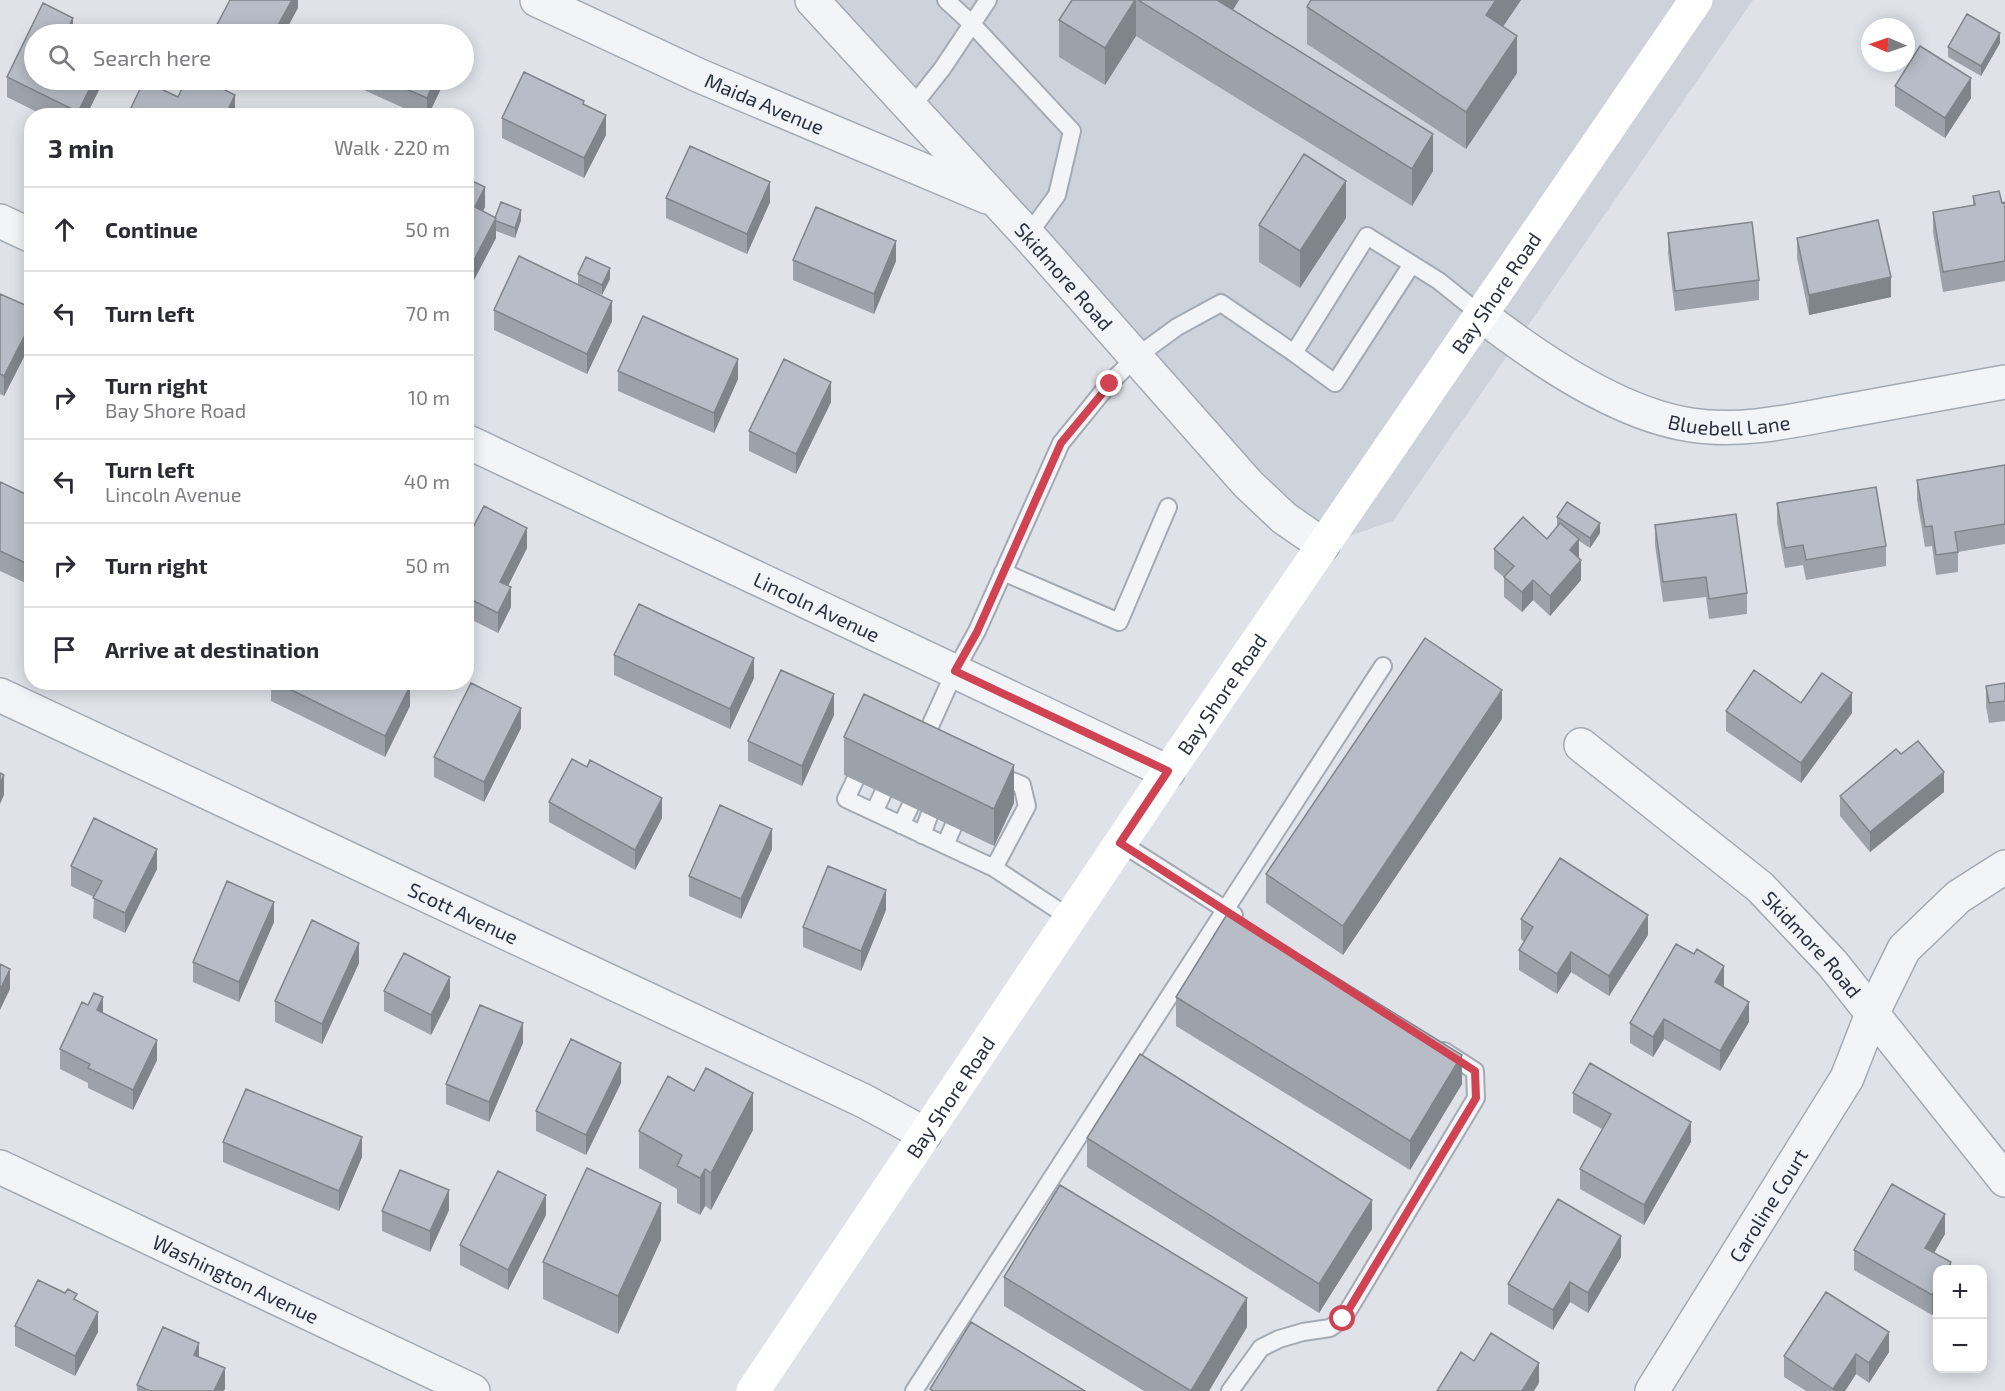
<!DOCTYPE html>
<meta charset="utf-8">
<style>
:root{--surface:#fff;--page:#f2f2f3;--text:#2b2b33;--muted:#7c7c81;--line:#e1e1e2}
body{margin:0;font-family:"Exo 2",sans-serif;background:var(--page);color:var(--text)}
.controls{position:absolute;right:18px;bottom:18px;display:grid;overflow:hidden;border-radius:12px;box-shadow:0 3px 15px #0003}
.controls button{width:54px;height:54px;display:grid;place-items:center;padding:0;border:0;border-bottom:2px solid var(--line);background:var(--surface);color:var(--text);font:30px sans-serif}
.compass{position:absolute;left:1861px;top:18px;width:54px;height:54px;border-radius:50%;background:var(--surface);box-shadow:0 3px 15px #0003;rotate:272deg}
.stop{position:absolute;width:18px;height:18px;margin:-14px;border:4px solid #d04352;border-radius:50%;background:#fff}
.stop.end{background:#d04352;border-color:#fff;box-shadow:0 2px 6px #0008}
.list{margin:0;padding:0;list-style:none}
h2{display:flex;justify-content:space-between;align-items:center;height:78px;margin:0;padding:0 24px;font-size:26px}
h2 small{font-size:20px;font-weight:400;color:var(--muted)}
.list li{display:grid;grid-template-columns:39px 1fr auto;gap:18px;align-items:center;box-sizing:border-box;height:84px;padding:0 24px;border-top:2px solid var(--line)}
.list b{display:block;font-size:22px;white-space:nowrap}
.list p{margin:0;font-size:20px;white-space:nowrap;color:var(--muted)}
.list em{font-size:20px;font-style:normal;color:var(--muted)}
.icon{flex:none;width:33px;height:33px;fill:none;stroke:currentColor;stroke-width:2;stroke-linecap:round;stroke-linejoin:round}
.map{position:relative;flex:none;width:2005px;height:1391px;overflow:hidden}
.search{position:absolute;background:var(--surface);box-shadow:0 3px 15px #0003;left:24px;top:24px;width:450px;height:66px;display:flex;align-items:center;gap:15px;box-sizing:border-box;padding:0 21px;border-radius:33px;color:var(--muted);font-size:22px}
.panel{position:absolute;background:var(--surface);box-shadow:0 3px 15px #0003;left:24px;top:108px;width:450px;height:582px;border-radius:24px}
.map>svg:first-child{display:block}
</style>
<div class="map">
<svg width="2005" height="1391" viewBox="0 0 2005 1391">
<rect width="100%" height="100%" fill="#dfe3e9"/>
<!-- built -->
<path fill="#cdd2db" d="M835 0H1753L1393 521 1323 545Z"/>
<g fill="none" stroke-linecap="round" stroke-linejoin="round">
<defs>
<path id="service" d="M946 0 972 24 1072 131 1057 195 1028 235
M911 108 942 69 988 0
M1294 353 1335 383 1412 264
M1003 572 1119 622 1168 507
M922 744 955 671 977 631 1061 443 1109 384 1136 357 1177 327 1221 303 1294 353 1367 236 1439 281 1480 314
M993 773 1022 785 1027 806 994 868 1070 918
M855 780 846 799 994 868
M874 812 883 793
M901 825 910 807
M922 835 929 816
M1121 843 1234 915
M945 845 953 827
M914 1391 1383 666
M1230 1391 1261 1348 1279 1339 1303 1332 1330 1328 1343 1319 1476 1098 1475 1071 1444 1051"/>
<g id="minor">
<path id="s1" d="M537 0 700 76 987 197"/>
<path id="s2" d="M812 0 1028 235 1248 484 1284 518 1323 545"/>
<path d="M0 221 32 236"/>
<path id="s3" d="M1480 314C1538 359 1618 414 1691 425 1741 433 1791 421 1840 412 1895 402 1950 392 2005 382"/>
<path id="s4" d="M466 441 1168 772"/>
<path id="s5" d="M0 695 864 1101 925 1134"/>
<path id="s6" d="M1581 745 1760 887 1832 963 2005 1180"/>
<path id="s7" d="M0 1167 473 1391"/>
<path id="s8" d="M1652 1391 1847 1078 1872 1014 1904 949 1958 897 2005 867"/>
</g>
</defs>
<!-- service casing -->
<use href="#service" stroke="#a4aab3" stroke-width="20"/>
<!-- minor casing -->
<use href="#minor" stroke="#a4aab3" stroke-width="36"/>
<!-- service -->
<use href="#service" stroke="#f2f4f7" stroke-width="16"/>
<!-- minor -->
<use href="#minor" stroke="#f2f4f7" stroke-width="33"/>
<!-- secondary -->
<path stroke="#fff" stroke-width="33" id="s9" d="M753 1391 1168 772 1696 0"/>
</g>
<!-- wall -->
<path fill="#9da2aa" d="M1072 0H1239L1233 10 1433 171 1412 206 1136 36 1105 85 1059 57V20Z
M1311 0H1521L1503 26 1517 73 1466 149 1307 44V7Z
M43 3 73 18V34H34V80H103V82L86 116H45L7 97V77Z
M2000 43 1981 76 1948 57V47Z
M342 80H445L428 116H421Z
M1895 86 1971 98 1945 138 1895 106Z
M584 104 606 135 584 178 502 138V118Z
M466 178 485 207 483 211 495 218 521 220 515 238 496 231V238L466 295Z
M1973 196 2002 203 2005 202V281L1943 292 1933 232V212L1973 205Z
M666 198 770 202 747 254 666 218Z
M1346 218 1300 288 1259 262V225Z
M1668 233 1759 280V300L1675 311 1668 253Z
M1797 238 1891 297 1809 315 1797 258Z
M793 260 896 261 874 314 793 280Z
M578 274 610 279 602 295 578 284Z
M0 294 32 321V341L4 396 0 394Z
M494 310 612 321 587 374 494 330Z
M618 371 738 379 714 433 618 391Z
M831 402 796 474 749 451V431Z
M2005 465V544L1958 552V572L1936 575 1932 546 1925 547 1917 500V480Z
M0 482 32 497V586L0 571Z
M1777 503 1886 546V566L1806 580 1803 565 1785 568 1777 523Z
M1557 517 1600 533 1590 548 1579 541V558L1581 580 1550 616 1533 600 1522 612 1504 597V577L1494 569V549L1547 539 1557 527Z
M1655 525 1747 593V614L1709 619 1706 597 1663 602 1655 545Z
M466 541 527 548 508 586 511 607 498 633 466 617Z
M614 655 754 678 730 729 614 675Z
M236 682H245L244 686Z
M271 682H402L410 706 385 757 271 701Z
M2005 683V721L1989 723 1986 706V686Z
M1801 703 1852 713 1801 783 1726 731V711Z
M834 715 802 786 748 761V741Z
M1502 719 1343 955 1266 903V874Z
M521 728 484 802 434 777V757Z
M844 737 1014 803 994 846 844 775Z
M1901 754 1944 792 1870 852 1840 816V796Z
M587 767 662 818 635 870 549 822V802Z
M772 849 741 919 689 896V876Z
M71 866 157 869 125 933 93 918 94 897 71 886Z
M886 910 861 971 803 947V927Z
M1521 919 1648 935 1609 996 1571 972 1557 994 1519 970V950L1524 942 1521 939Z
M274 922 239 1002 193 982V962Z
M359 963 322 1044 275 1022V1001Z
M1724 986V987L1749 1022 1720 1071 1664 1039 1653 1057 1630 1043V1023Z
M384 991 450 997 431 1035 384 1011Z
M1176 997 1462 1084 1410 1170 1176 1026Z
M103 1013 157 1060 133 1110 88 1088V1083L60 1069V1049Z
M523 1043 489 1122 446 1104V1084Z
M621 1083 586 1155 536 1131V1111Z
M1573 1093 1691 1142 1644 1225 1580 1189V1169L1602 1129 1573 1113Z
M753 1130 711 1210 705 1206 700 1215 677 1203V1189L639 1168V1131Z
M1087 1138 1372 1229 1319 1313 1087 1167Z
M223 1142 362 1157 339 1211 223 1162Z
M449 1210 430 1252 382 1231V1211Z
M546 1215 508 1290 460 1265V1245Z
M1945 1234 1934 1253 1951 1269H1938V1305L1932 1315 1854 1270V1250Z
M661 1240 618 1334 543 1299V1262Z
M1621 1257 1588 1313 1570 1302 1553 1330 1508 1304V1284Z
M1004 1277 1247 1327 1209 1391H1144L1004 1306Z
M77 1301 98 1332 75 1376 15 1346V1326Z
M1889 1352 1869 1383 1856 1374 1845 1391H1806L1784 1377V1356Z
M199 1357 225 1389 223 1391H137V1385Z"/>
<!-- shaded-wall -->
<path fill="#80848b" d="M292 0H298V8L284 34H273Z
M1135 0H1136V36L1105 85V48Z
M1216 0H1239L1216 37Z
M1496 0H1521L1486 52V15Z
M73 18V34H65Z
M2000 33V43L1981 76V66Z
M1517 36V73L1466 149V112Z
M1971 78V98L1945 138V118Z
M94 80H103V82L86 116H78V112Z
M435 80H445L428 116H427V98Z
M235 95V116H225Z
M606 115V135L584 178V158Z
M1433 134V171L1412 206V169Z
M1346 181V218L1300 288V251Z
M770 182V202L747 254V234Z
M485 187V207L475 227V207Z
M521 210V220L515 238V228Z
M496 218V238L466 295V275Z
M896 241V261L874 314V294Z
M610 268V279L602 295V285Z
M1891 277V297L1809 315V295Z
M612 301V321L587 374V354Z
M32 321V341L4 396V376Z
M738 359V379L714 433V413Z
M831 382V402L796 474V454Z
M1600 523V533L1590 548V538Z
M527 528V548L500 602V582Z
M1579 539V559L1570 550Z
M1581 560V580L1550 616V596Z
M1533 580V600L1522 612V592Z
M511 587V607L498 633V613Z
M754 658V678L730 729V709Z
M410 686V706L385 757V736Z
M1502 690V719L1343 955V926Z
M1852 693V713L1801 783V763Z
M834 694V715L802 786V766Z
M521 708V728L484 802V782Z
M1014 765V803L994 846V809Z
M1944 772V792L1870 852V832Z
M4 775V795L0 804V784Z
M662 798V818L635 870V850Z
M772 829V849L741 919V899Z
M157 849V869L125 933V913Z
M886 890V910L861 971V951Z
M274 902V922L239 1002V982Z
M1648 915V935L1609 996V976Z
M359 943V963L322 1044V1024Z
M1571 952V972L1557 994V974Z
M1724 966V986L1715 1002V982Z
M10 969V989L0 1010V990Z
M450 977V997L431 1035V1015Z
M103 997V1017L97 1010Z
M1749 1002V1022L1720 1071V1051Z
M1664 1019V1039L1653 1057V1037Z
M523 1023V1043L489 1122V1102Z
M157 1040V1060L133 1110V1090Z
M1462 1055V1084L1410 1170V1141Z
M621 1063V1083L586 1155V1135Z
M753 1093V1130L711 1210V1173Z
M1691 1122V1142L1644 1225V1205Z
M362 1137V1157L339 1211V1191Z
M705 1169V1206L700 1215V1178Z
M449 1190V1210L430 1252V1231Z
M546 1195V1215L508 1290V1270Z
M1372 1200V1229L1319 1313V1284Z
M661 1203V1240L618 1334V1296Z
M1945 1214V1234L1925 1268V1248Z
M1621 1236V1257L1588 1313V1293Z
M1951 1262V1269H1947Z
M1570 1282V1302L1553 1330V1310Z
M1938 1285V1305L1932 1315V1295Z
M1247 1298V1327L1209 1391H1191Z
M98 1312V1332L75 1376V1356Z
M1889 1332V1352L1869 1383V1363Z
M199 1343V1363L194 1355Z
M1856 1354V1374L1845 1391H1833V1389Z
M1539 1363V1383L1534 1391H1522Z
M225 1368V1389L223 1391H214Z"/>
<!-- building -->
<path fill="#b7bcc6" stroke="#80848b" stroke-width="1.5" d="M230 0H292L273 34H212Z
M1072 0H1135L1105 48 1059 20Z
M1138 0H1217L1433 134 1412 169Z
M1311 0H1496L1486 15 1517 36 1466 112 1307 7Z
M43 3 73 18 65 34H34V80H94L78 112 7 77Z
M1967 14 2000 33 1981 66 1948 47Z
M364 26 382 34H360Z
M1920 46 1971 78 1945 118 1895 86Z
M524 72 584 101 583 104 606 115 584 158 502 118Z
M186 80H212L211 83 235 95 225 116H127L144 81 178 97Z
M385 80H435L427 98Z
M690 146 770 182 747 234 666 198Z
M1304 154 1346 181 1300 251 1259 225Z
M466 178 485 187 475 207 496 218 466 275Z
M1999 191 2002 203 2005 202V261L1943 272 1933 212 1975 205 1973 196Z
M501 202 521 210 515 228 496 221 495 218Z
M816 207 896 241 874 294 793 260Z
M1878 220 1891 277 1809 295 1797 238Z
M1752 222 1759 280 1675 291 1668 233Z
M519 256 612 301 587 354 494 310Z
M586 257 610 268 602 285 578 274Z
M0 294 32 308V321L4 376 0 374Z
M643 316 738 359 714 413 618 371Z
M784 359 831 382 796 454 749 431Z
M2005 465V524L1955 532 1958 552 1936 555 1932 526 1925 527 1917 480Z
M0 482 32 497V566L0 551Z
M1876 487 1886 546 1806 560 1803 545 1785 548 1777 503Z
M1567 502 1600 523 1590 538 1557 517Z
M484 506 527 528 500 582 511 587 498 613 466 597V541Z
M1736 514 1747 593 1709 599 1706 577 1663 582 1655 525Z
M1523 517 1547 539 1560 523 1579 539 1570 550 1581 560 1550 596 1533 580 1522 592 1504 577 1514 566 1494 549Z
M639 604 754 658 730 709 614 655Z
M1425 638 1502 690 1343 926 1266 874Z
M781 670 834 694 802 766 748 741Z
M1754 670 1801 703 1822 673 1852 693 1801 763 1726 711Z
M275 682H402L410 686 385 736Z
M471 683 521 708 484 782 434 757Z
M2005 683V701L1989 703 1986 686Z
M864 694 1014 765 994 809 844 737Z
M1918 741 1944 772 1870 832 1840 796 1896 749 1901 754Z
M572 759 587 767 590 760 662 798 635 850 549 802Z
M0 773 4 775 0 784Z
M720 805 772 829 741 899 689 876Z
M94 818 157 849 125 913 93 898 102 881 71 866Z
M1560 858 1648 915 1609 976 1571 952 1557 974 1519 950 1533 927 1521 919Z
M828 866 886 890 861 951 803 927Z
M227 881 274 902 239 982 193 962Z
M1229 911 1462 1055 1410 1141 1176 997Z
M312 920 359 943 322 1024 275 1001Z
M1676 944 1694 954 1697 949 1724 966 1715 982 1749 1002 1720 1051 1664 1019 1653 1037 1630 1023Z
M404 953 450 977 431 1015 384 991Z
M0 964 10 969 0 990Z
M94 993 103 997 97 1010 157 1040 133 1090 88 1068 90 1064 60 1049 82 1002 88 1005Z
M480 1005 523 1023 489 1102 446 1084Z
M571 1039 621 1063 586 1135 536 1111Z
M1140 1054 1372 1200 1319 1284 1087 1138Z
M1590 1063 1691 1122 1644 1205 1580 1169 1611 1114 1573 1093Z
M706 1068 753 1093 711 1173 705 1169 700 1178 677 1166 682 1155 639 1131 668 1076 694 1091Z
M246 1089 362 1137 339 1191 223 1142Z
M587 1168 661 1203 618 1296 543 1262Z
M400 1170 449 1190 430 1231 382 1211Z
M498 1171 546 1195 508 1270 460 1245Z
M1892 1184 1945 1214 1925 1248 1951 1262 1947 1269H1938V1285L1932 1295 1854 1250Z
M1060 1185 1247 1298 1191 1391 1004 1277Z
M1558 1199 1621 1236 1588 1293 1570 1282 1553 1310 1508 1284Z
M38 1280 65 1293 68 1289 77 1294 74 1299 98 1312 75 1356 15 1326Z
M1826 1292 1889 1332 1869 1363 1856 1354 1833 1389 1784 1356Z
M971 1322 1085 1391H933L930 1389Z
M163 1327 199 1343 194 1355 225 1368 214 1391H150L137 1385Z
M1491 1333 1539 1363 1522 1391H1437L1461 1352 1474 1361Z"/>
<g fill="none" stroke-linecap="round" stroke-linejoin="round">
<!-- route -->
<path stroke="#d04352" stroke-width="8" d="M1110 384 1061 443 977 632 955 671 1168 771 1120 843 1475 1071 1476 1098 1343 1319"/>
</g>
<g text-anchor="middle" dominant-baseline="central" stroke-width="4.5" stroke-linejoin="round" paint-order="stroke">
<!-- street labels -->
<g font-size="20" fill="#283040" stroke="#eff2f6">
<text stroke="none"><textPath href="#s1" startOffset="250">Maida Avenue</textPath></text>
<text stroke="none"><textPath href="#s2" startOffset="374">Skidmore Road</textPath></text>
<text stroke="none"><textPath href="#s9" startOffset="1326">Bay Shore Road</textPath></text>
<text stroke="none"><textPath href="#s3" startOffset="279">Bluebell Lane</textPath></text>
<text stroke="none"><textPath href="#s4" startOffset="388">Lincoln Avenue</textPath></text>
<text stroke="none"><textPath href="#s9" startOffset="840">Bay Shore Road</textPath></text>
<text stroke="none"><textPath href="#s5" startOffset="512">Scott Avenue</textPath></text>
<text stroke="none"><textPath href="#s6" startOffset="306">Skidmore Road</textPath></text>
<text stroke="none"><textPath href="#s9" startOffset="354">Bay Shore Road</textPath></text>
<text stroke="none"><textPath href="#s8" startOffset="219">Caroline Court</textPath></text>
<text stroke="none"><textPath href="#s7" startOffset="261">Washington Avenue</textPath></text>
</g>
</g>
</svg>
<div class="controls">
<button>+</button>
<button>−</button>
</div>
<svg class="compass" viewBox="-18 -18 36 36"><path d="M0-13l5 13h-10z" fill="#e53935"/><path d="M0 13l5-13h-10z" fill="#7c7c81"/></svg>
<div class="stop" style="left:1343px;top:1319px"></div>
<div class="stop end" style="left:1110px;top:384px"></div>
<div class="search"><svg class="icon" aria-label="search" viewBox="0 0 24 24"><circle cx="10" cy="10" r="6"/><path d="M15 15l6 6"/></svg>Search here</div>
<section class="panel">
<h2>3 min<small>Walk · 220 m</small></h2>
<ul class="list">
<li><svg class="icon" aria-label="ahead" viewBox="0 0 24 24"><path d="M12 20V5M6 11l6-6 6 6"/></svg><div><b>Continue</b></div><em>50 m</em></li>
<li><svg class="icon" aria-label="left" viewBox="0 0 24 24"><path d="M17 20v-9H6M10 6l-5 5 5 5"/></svg><div><b>Turn left</b></div><em>70 m</em></li>
<li><svg class="icon" aria-label="right" viewBox="0 0 24 24"><path d="M7 20v-9h11M14 6l5 5-5 5"/></svg><div><b>Turn right</b><p>Bay Shore Road</p></div><em>10 m</em></li>
<li><svg class="icon" aria-label="left" viewBox="0 0 24 24"><path d="M17 20v-9H6M10 6l-5 5 5 5"/></svg><div><b>Turn left</b><p>Lincoln Avenue</p></div><em>40 m</em></li>
<li><svg class="icon" aria-label="right" viewBox="0 0 24 24"><path d="M7 20v-9h11M14 6l5 5-5 5"/></svg><div><b>Turn right</b></div><em>50 m</em></li>
<li><svg class="icon" aria-label="arrive" viewBox="0 0 24 24"><path d="M6 21V4h12l-3 4 3 4H6"/></svg><div><b>Arrive at destination</b></div></li>
</ul>
</section>
</div>
